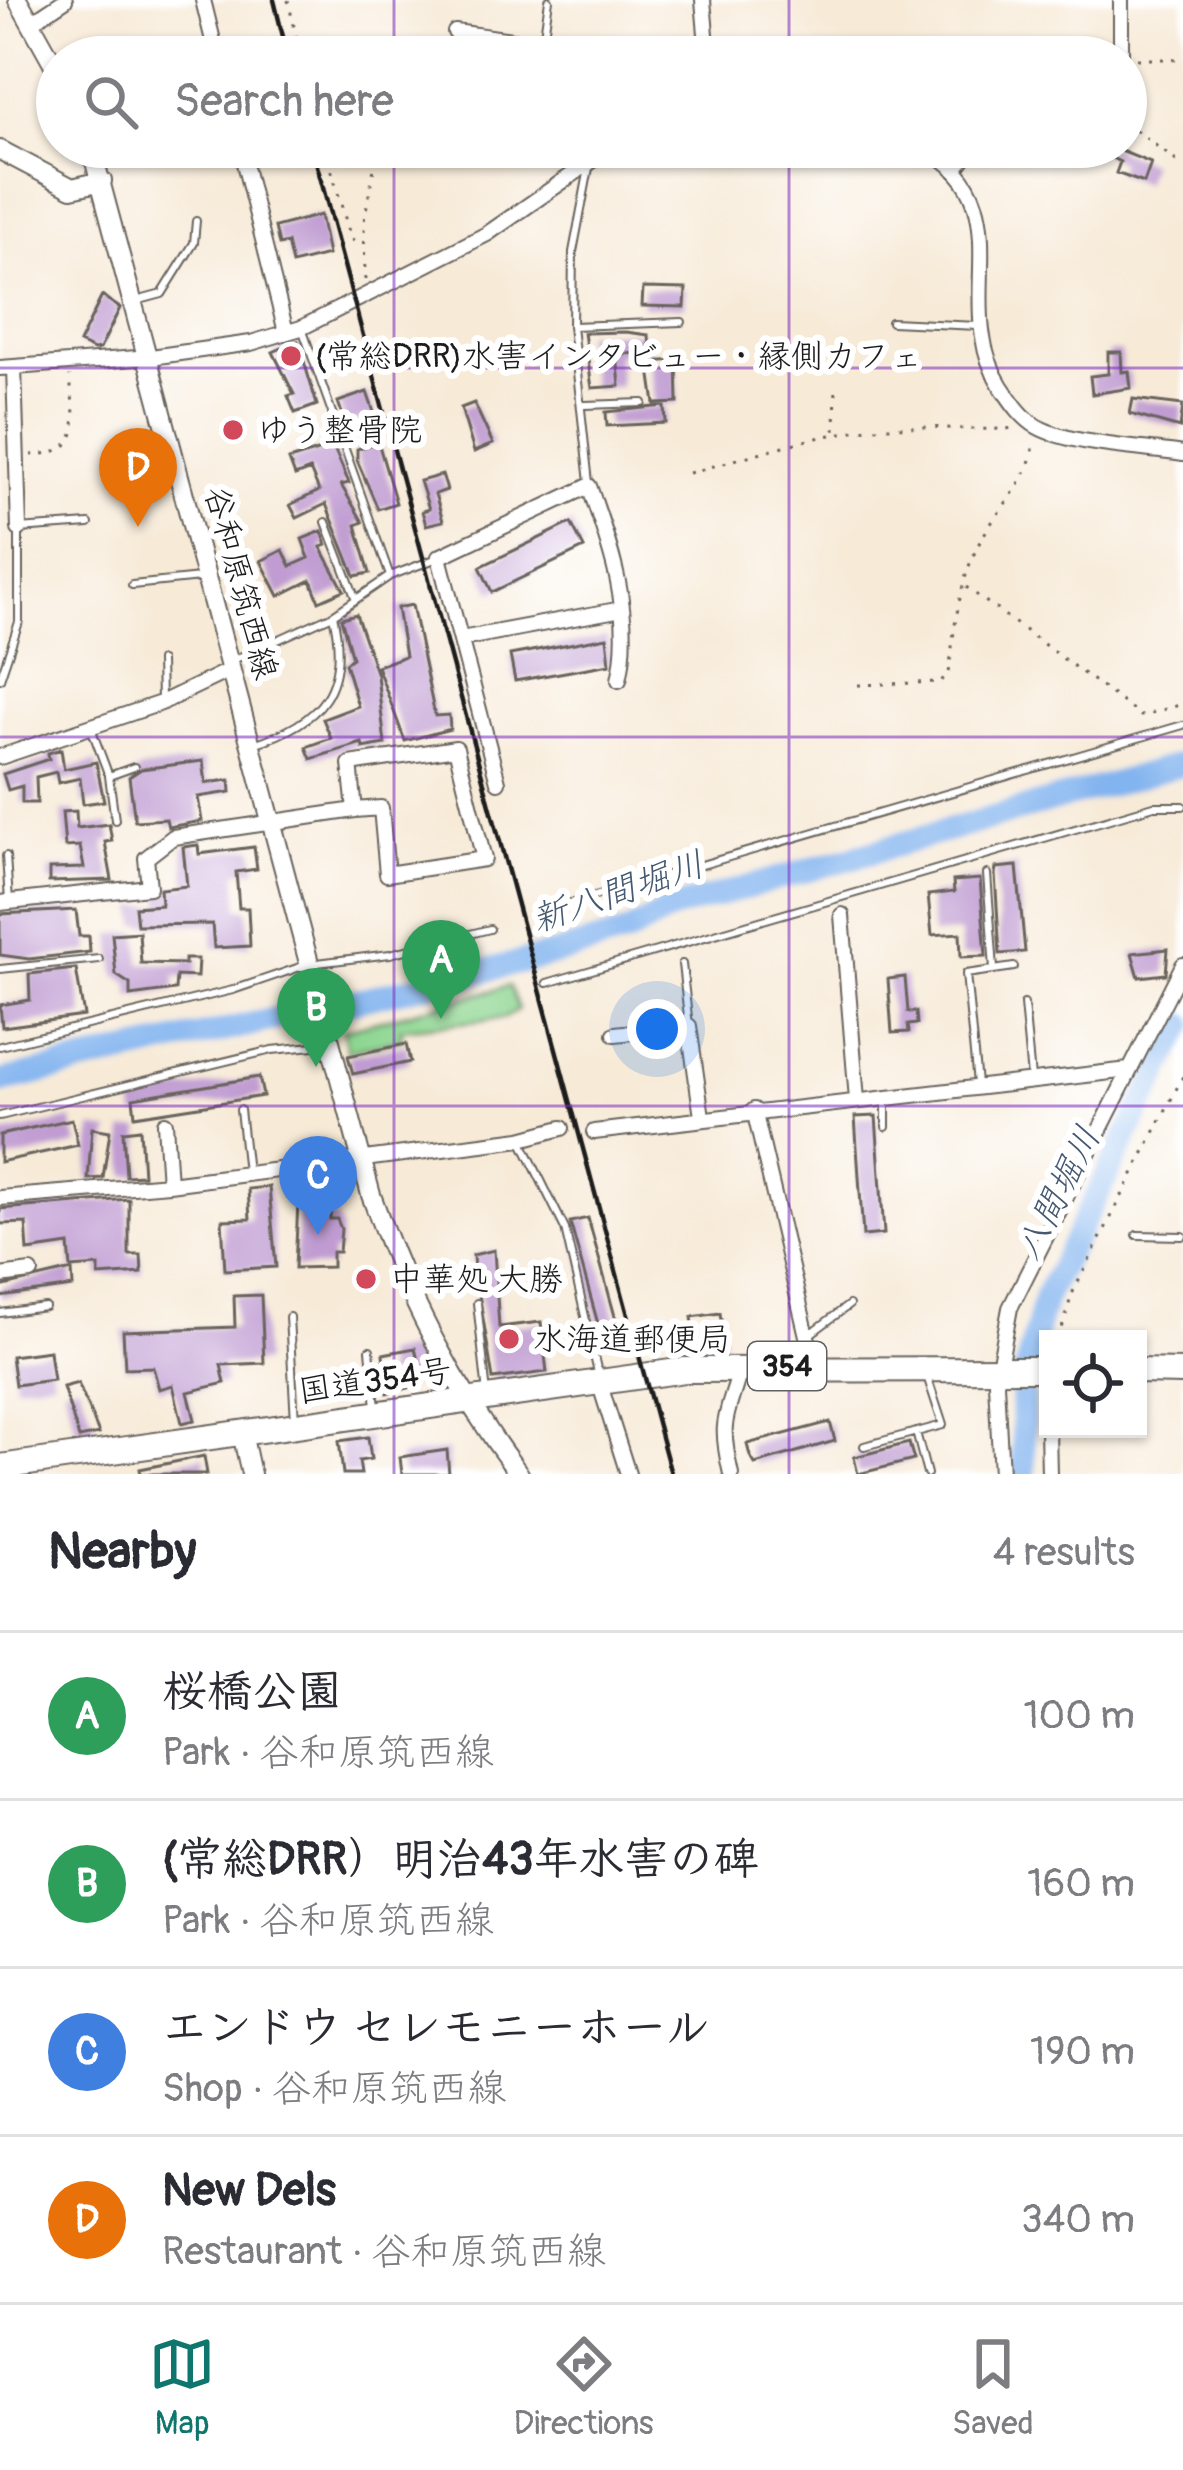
<!DOCTYPE html>
<meta charset="utf-8">
<style>
:root{--surface:#fff;--page:#f7f7f7;--text:#2b2b33;--muted:#7c7c81;--line:#e1e1e2;--accent:#0f766e}
body{margin:0;font-family:Pangolin,"Klee One",sans-serif;background:var(--page);color:var(--text)}
.controls{position:absolute;right:36px;bottom:36px;display:grid;overflow:hidden;border-radius:0px;box-shadow:0 3px 9px #0004}
.controls button{width:108px;height:108px;display:grid;place-items:center;padding:0;border:0;border-bottom:3px solid var(--line);background:var(--surface);color:var(--text);font:60px sans-serif}
.you{position:absolute;left:657px;top:1029px;width:42px;height:42px;margin:-30px;border:9px solid #fff;border-radius:50%;background:#1a73e8;box-shadow:0 0 0 18px #1a73e833}
.badge{display:grid;place-items:center;width:78px;height:78px;border-radius:50%;background:var(--accent);color:#fff;font-size:39px;font-weight:700}
.pin{position:absolute;translate:-50% -99px;filter:drop-shadow(0 3px 6px #0008)}
.pin::after{content:'';position:absolute;top:63px;width:42px;height:36px;background:inherit;clip-path:polygon(0 0,100% 0,50% 100%)}
.list{margin:0;padding:0;list-style:none}
h2{display:flex;justify-content:space-between;align-items:center;height:156px;margin:0;padding:0 48px;font-size:51px}
h2 small{font-size:39px;font-weight:400;color:var(--muted)}
.list li{display:grid;grid-template-columns:78px 1fr auto;gap:36px;align-items:center;box-sizing:border-box;height:168px;padding:0 48px;border-top:3px solid var(--line)}
.list b{display:block;font-size:45px;white-space:nowrap}
.list p{margin:0;font-size:39px;white-space:nowrap;color:var(--muted)}
.list em{font-size:39px;font-style:normal;color:var(--muted)}
.icon{flex:none;width:66px;height:66px;fill:none;stroke:currentColor;stroke-width:2;stroke-linecap:round;stroke-linejoin:round}
.map{position:relative;flex:none;width:1183px;height:1474px;overflow:hidden}
.search{position:absolute;background:var(--surface);box-shadow:0 3px 9px #0004;left:36px;right:36px;top:36px;height:132px;display:flex;align-items:center;gap:30px;box-sizing:border-box;padding:0 42px;border-radius:66px;color:var(--muted);font-size:45px}
.sheet{height:828px;background:var(--surface)}
nav{display:flex;justify-content:space-around;align-items:center;box-sizing:border-box;height:168px;border-top:3px solid var(--line);background:var(--surface);font-size:33px;color:var(--muted)}
nav a{display:grid;justify-items:center;gap:6px}
nav .on{color:var(--accent)}
.map>svg:first-child{display:block}
</style>
<div class="map">
<svg width="1183" height="1474" viewBox="0 0 1183 1474">
<rect width="100%" height="100%" fill="#fff"/>
<filter id="ink" filterUnits="userSpaceOnUse"><feTurbulence type="fractalNoise" baseFrequency=".00833" numOctaves="2"/><feDisplacementMap in="SourceGraphic" scale="24" xChannelSelector="R" yChannelSelector="G"/><feConvolveMatrix kernelMatrix="1 2 1 2 8 2 1 2 1" color-interpolation-filters="sRGB"/></filter>
<filter id="wash" filterUnits="userSpaceOnUse"><feTurbulence type="fractalNoise" baseFrequency=".004" numOctaves="4" result="noise"/><feDisplacementMap in="SourceGraphic" scale="48" xChannelSelector="R" yChannelSelector="G"/><feGaussianBlur stdDeviation="2.7" result="paint"/><feColorMatrix in="noise" values="0 0 0 0 0 0 0 0 0 0 0 0 0 0 0 0 0 1.4 0 .05"/><feComposite in="paint" operator="in"/></filter>
<g filter="url(#wash)">
<rect width="100%" height="100%" fill="#f7ead7"/>
<!-- green -->
<path fill="#8ed691" stroke="#557956" stroke-width="3" d="M509 986 518 1009 505 1018 401 1029 402 1039 347 1051 343 1030Z"/>
<g fill="none" stroke-linecap="round" stroke-linejoin="round">
<!-- river -->
<path stroke="#82b4ef" stroke-width="24" d="M0 1082 544 957 626 934 671 909 1183 764
M1024 1474 1022 1385 1045 1298 1183 1025"/>
</g>
<g id="blocks">
<!-- building -->
<path fill="#c09cd2" d="M1111 147 1151 163 1144 183 1116 173 1120 162 1106 155Z
M320 215 328 255 292 264 287 243 279 245 275 227Z
M643 288 686 289 685 307 642 306Z
M102 296 120 308 100 349 94 350 79 343Z
M626 332 649 335 650 353 617 354 620 386 592 388 584 333Z
M298 341 317 405 295 413 288 396 294 394 273 352Z
M1108 352H1121L1122 372 1129 371 1131 388 1092 394 1090 376 1108 374Z
M677 360 678 403 655 404 649 362Z
M367 392 375 415 346 425 338 402Z
M1133 399 1183 405 1180 428 1130 414Z
M474 403 493 444 474 452 461 408Z
M665 406 666 423 607 426 606 412Z
M378 442 396 503 378 509 357 460V449Z
M333 446 349 483 341 485 363 522 356 525 370 573 355 576 326 504 297 518 290 505 319 491 310 470 295 476 289 460Z
M442 475 447 490 435 494 443 521 426 525 422 511 429 509 420 481Z
M571 523 584 548 492 592 480 567Z
M322 531 327 545 321 547 344 590 319 601 311 580 279 596 261 561 283 550 291 566 309 558 302 539Z
M412 605 435 716 449 715 450 729 405 741 377 666 405 656 397 608Z
M356 614 377 675 385 744 363 748 362 743 311 759 306 747 331 738 323 719 358 706 345 663 352 658 341 618Z
M607 637 610 664 515 681 510 655Z
M61 749 64 769 96 762 104 801 83 804 80 778 58 783 56 772 36 777 37 803H22V786L8 790 3 774 49 759 48 753Z
M203 761 206 783 230 780 231 792 198 797 202 821 168 827 166 819 135 821 129 777 141 769Z
M76 811 77 828 109 824 112 841 105 842 112 880 49 882V869L84 868 80 846 65 847 62 812Z
M198 845 199 854 254 847 257 869 236 872 239 908H248L250 946 214 948 212 924 137 925 135 907 161 905 160 889 187 886 183 847Z
M1017 866 1025 952 1000 954 995 874 996 868Z
M980 879 986 956 961 957 960 933 932 935 928 895 954 892 953 881Z
M76 910 79 936H89L90 952 29 959 0 955V914Z
M139 932 141 963 185 964V959H198L197 977 176 976 175 990 130 996V984L116 975 112 934Z
M1168 949 1166 974 1139 977 1132 953Z
M76 969 84 1016 2 1027 0 1005 30 1000 29 974Z
M905 977 908 1012H916L917 1024 908 1025 909 1032 892 1033 888 979Z
M406 1044 410 1062 353 1074 348 1056Z
M259 1077 263 1096 135 1116 133 1098Z
M876 1116 884 1234 863 1236 855 1117Z
M72 1119 78 1145 0 1162V1135Z
M92 1128 110 1131 103 1178 88 1179Z
M140 1129 143 1175 126 1176 123 1131Z
M331 1175 330 1219H337L341 1229 339 1252H332V1267L295 1268 299 1179Z
M269 1187 276 1267 225 1270 222 1220 250 1219 248 1189Z
M129 1199V1255H141L142 1273 99 1276V1266L71 1268 69 1245 28 1251 26 1223 0 1224V1209Z
M588 1218 619 1331 601 1335 570 1222Z
M494 1250 499 1327 541 1322 547 1372 493 1379 478 1288 453 1292 450 1274 474 1271 473 1255Z
M72 1270 73 1287 0 1297V1287Z
M261 1295 264 1363 221 1365 225 1383 188 1392 195 1420 182 1423 173 1385 159 1389 153 1367 125 1368 123 1331 235 1327 234 1296Z
M720 1313 725 1350 697 1353 692 1317Z
M415 1348 422 1376 409 1388 388 1393 383 1354Z
M49 1351 53 1380 15 1385 11 1356Z
M78 1383 99 1434 79 1438 63 1387Z
M830 1422 835 1441 755 1464 750 1456 747 1444Z
M368 1437 371 1459 359 1461 361 1474H343L339 1441Z
M909 1443 914 1460 858 1474 854 1457Z
M447 1450 449 1474H402L400 1457Z
M204 1456 207 1474H141L140 1469Z"/>
</g>
</g>
<g filter="url(#ink)">
<use href="#blocks" fill-opacity="0" stroke="#69645d" stroke-width="3"/>
<g fill="none" stroke-linecap="round" stroke-linejoin="round">
<defs>
<path id="lane" d="M543 42 549 0
M136 301 162 294 194 243 196 221
M891 322 978 326
M572 326 682 322
M303 331 390 576
M585 405 643 403
M589 483 572 326 573 252 589 168
M326 522 355 597
M132 585 200 578
M233 660 333 615 390 576 435 559
M160 661 161 699
M0 679 19 622V529L89 524
M91 728 109 776 115 820
M253 744C322 723 350 688 333 615
M109 776 134 767
M6 856 9 901
M987 874 994 969
M540 912 1183 725
M682 964 689 1026
M0 969 99 959
M547 983 1154 806H1183
M1024 1004 1031 1078
M0 1046 233 990 309 964 390 954 490 929
M977 1084 966 974 1014 967
M886 1101V1127
M240 1110 247 1172
M0 1116 272 1050 324 1045
M522 1142 565 1229 598 1373
M1137 1235 1183 1236
M477 1303 487 1394
M0 1313 45 1307
M289 1317 295 1421
M809 1335 849 1305
M370 1350 376 1406
M916 1432 927 1474
M864 1446 943 1425 927 1376"/>
<path id="street" d="M203 0 217 57
M703 0 708 57
M32 22 65 0
M455 32 632 57
M1121 57V0
M240 147 286 332
M924 147C1027 202 948 303 1001 386 1011 401 1022 418 1038 427 1070 445 1145 448 1183 454
M956 168 972 147
M14 367 19 529
M0 368 151 357 251 343 301 328 487 234 612 147
M461 639 622 609
M0 757 161 703 232 669
M498 782 439 557 589 486C611 548 634 614 619 680
M0 903 149 887 146 858 173 837 355 810 381 808 387 874 484 859 456 748 350 764 355 810
M842 915 857 1100
M615 1034 689 1026 702 1117
M754 1110 814 1366
M165 1123 169 1184
M594 1132 1129 1070
M0 1198 169 1184 521 1139 562 1128
M0 1276 31 1272
M599 1382 628 1474
M1048 1429 1049 1474
M731 1474C718 1418 727 1418 741 1367
M1001 1474 996 1383 1010 1308 1183 965"/>
<path id="secondary" d="M18 0 57 70
M91 147 371 1195C408 1298 453 1386 519 1474
M0 150 72 188 102 181
M242 1433 251 1474"/>
<path id="highway" d="M1138 1371 1183 1372
M0 1467 685 1370 1048 1369"/>
</defs>
<!-- lane casing -->
<use href="#lane" stroke="#69645d" stroke-width="10"/>
<!-- street casing -->
<use href="#street" stroke="#69645d" stroke-width="18"/>
<!-- secondary casing -->
<use href="#secondary" stroke="#69645d" stroke-width="22"/>
<!-- highway casing -->
<use href="#highway" stroke="#69645d" stroke-width="28"/>
<!-- path -->
<path stroke="#69645d" stroke-width="3" stroke-dasharray="3 9" stroke-linecap="butt" d="M288 0 301 57
M1137 59H1183
M1126 123 1183 166
M325 147 351 239 360 245
M365 280 364 221 378 147
M835 431 836 385
M31 455C89 453 73 420 70 376
M689 473C754 455 820 432 888 427 931 425 973 432 1017 428
M966 587 1141 716 1183 704
M858 685 940 682 949 674C954 628 959 578 982 538 1000 506 1030 481 1034 441
M1059 1339 1072 1294 1183 1076"/>
<!-- lane -->
<use href="#lane" stroke="#fff" stroke-width="6"/>
<!-- street -->
<use href="#street" stroke="#fff" stroke-width="14"/>
<!-- secondary -->
<use href="#secondary" stroke="#fff" stroke-width="18"/>
<!-- highway -->
<use href="#highway" stroke="#fff" stroke-width="24"/>
<!-- rail -->
<path stroke="#1c1c1c" stroke-width="4.5" d="M274 0 288 57
M312 147 671 1474"/>
</g>
</g>
<!-- grid -->
<path fill="none" stroke="#7b2cbf" stroke-width="3" stroke-opacity="0.55" d="M394 0V57M789 0V57M394 147V1474M789 147V1474M0 368H1183M0 737H1183M0 1106H1183"/>
<!-- markers -->
<g fill="#d1495b" stroke="#fff" stroke-width="4.5">
<circle cx="291" cy="356" r="12"/>
<circle cx="233" cy="430" r="12"/>
<circle cx="366" cy="1279" r="12"/>
<circle cx="509" cy="1339" r="12"/>
</g>
<g text-anchor="middle" dominant-baseline="central" stroke-width="12" stroke-linejoin="round" paint-order="stroke">
<!-- shield labels -->
<rect fill="#fff" stroke="#606060" stroke-width="3" x="748" y="1342" width="78" height="48" rx="9"/>
<g font-size="30" font-weight="bold" fill="#1c1c1c">
<text x="787" y="1366">354</text>
</g>
<!-- poi labels -->
<g font-size="33" fill="#1c1c1c" stroke="#fff" text-anchor="start">
<text x="315" y="356">(常総DRR)水害インタビュー・縁側カフェ</text>
<text x="257" y="430">ゆう整骨院</text>
<text x="390" y="1279">中華処 大勝</text>
<text x="533" y="1339">水海道郵便局</text>
</g>
<!-- street labels -->
<g font-size="33" fill="#1c1c1c" stroke="#fff">
<text transform="translate(241 583) rotate(75)">谷和原筑西線</text>
<text transform="translate(375 1381) rotate(-8)">国道354号</text>
</g>
<!-- water labels -->
<g font-size="36" font-style="italic" fill="#455970" stroke="#fff">
<text transform="translate(618 892) rotate(-19)">新八間堀川</text>
<text transform="translate(1058 1193) rotate(-63)">八間堀川</text>
</g>
</g>
</svg>
<div class="controls">
<button><svg class="icon" aria-label="locate" viewBox="0 0 24 24"><circle cx="12" cy="12" r="6"/><path d="M12 2v4M12 18v4M2 12h4M18 12h4"/></svg></button>
</div>
<div class="you"></div>
<div class="pin badge" style="left:441px;top:1019px;background:#2e9e5b">A</div>
<div class="pin badge" style="left:316px;top:1067px;background:#2e9e5b">B</div>
<div class="pin badge" style="left:318px;top:1235px;background:#3f7fe0">C</div>
<div class="pin badge" style="left:138px;top:527px;background:#e8710a">D</div>
<div class="search"><svg class="icon" aria-label="search" viewBox="0 0 24 24"><circle cx="10" cy="10" r="6"/><path d="M15 15l6 6"/></svg>Search here</div>
</div>
<section class="sheet">
<h2>Nearby<small>4 results</small></h2>
<ul class="list">
<li><span class="badge" style="background:#2e9e5b">A</span><div><b>桜橋公園</b><p>Park · 谷和原筑西線</p></div><em>100 m</em></li>
<li><span class="badge" style="background:#2e9e5b">B</span><div><b>(常総DRR）明治43年水害の碑</b><p>Park · 谷和原筑西線</p></div><em>160 m</em></li>
<li><span class="badge" style="background:#3f7fe0">C</span><div><b>エンドウ セレモニーホール</b><p>Shop · 谷和原筑西線</p></div><em>190 m</em></li>
<li><span class="badge" style="background:#e8710a">D</span><div><b>New Dels</b><p>Restaurant · 谷和原筑西線</p></div><em>340 m</em></li>
</ul>
</section>
<nav>
<a class="on"><svg class="icon" aria-label="map" viewBox="0 0 24 24"><path d="M3 6l6-2 6 2 6-2v14l-6 2-6-2-6 2zM9 4v14M15 6v14"/></svg>Map</a>
<a><svg class="icon" aria-label="directions" viewBox="0 0 24 24"><path d="M12 3l9 9-9 9-9-9zM9 14v-3h6M13 9l2 2-2 2"/></svg>Directions</a>
<a><svg class="icon" aria-label="saved" viewBox="0 0 24 24"><path d="M7 4h10v16l-5-4-5 4z"/></svg>Saved</a>
</nav>
